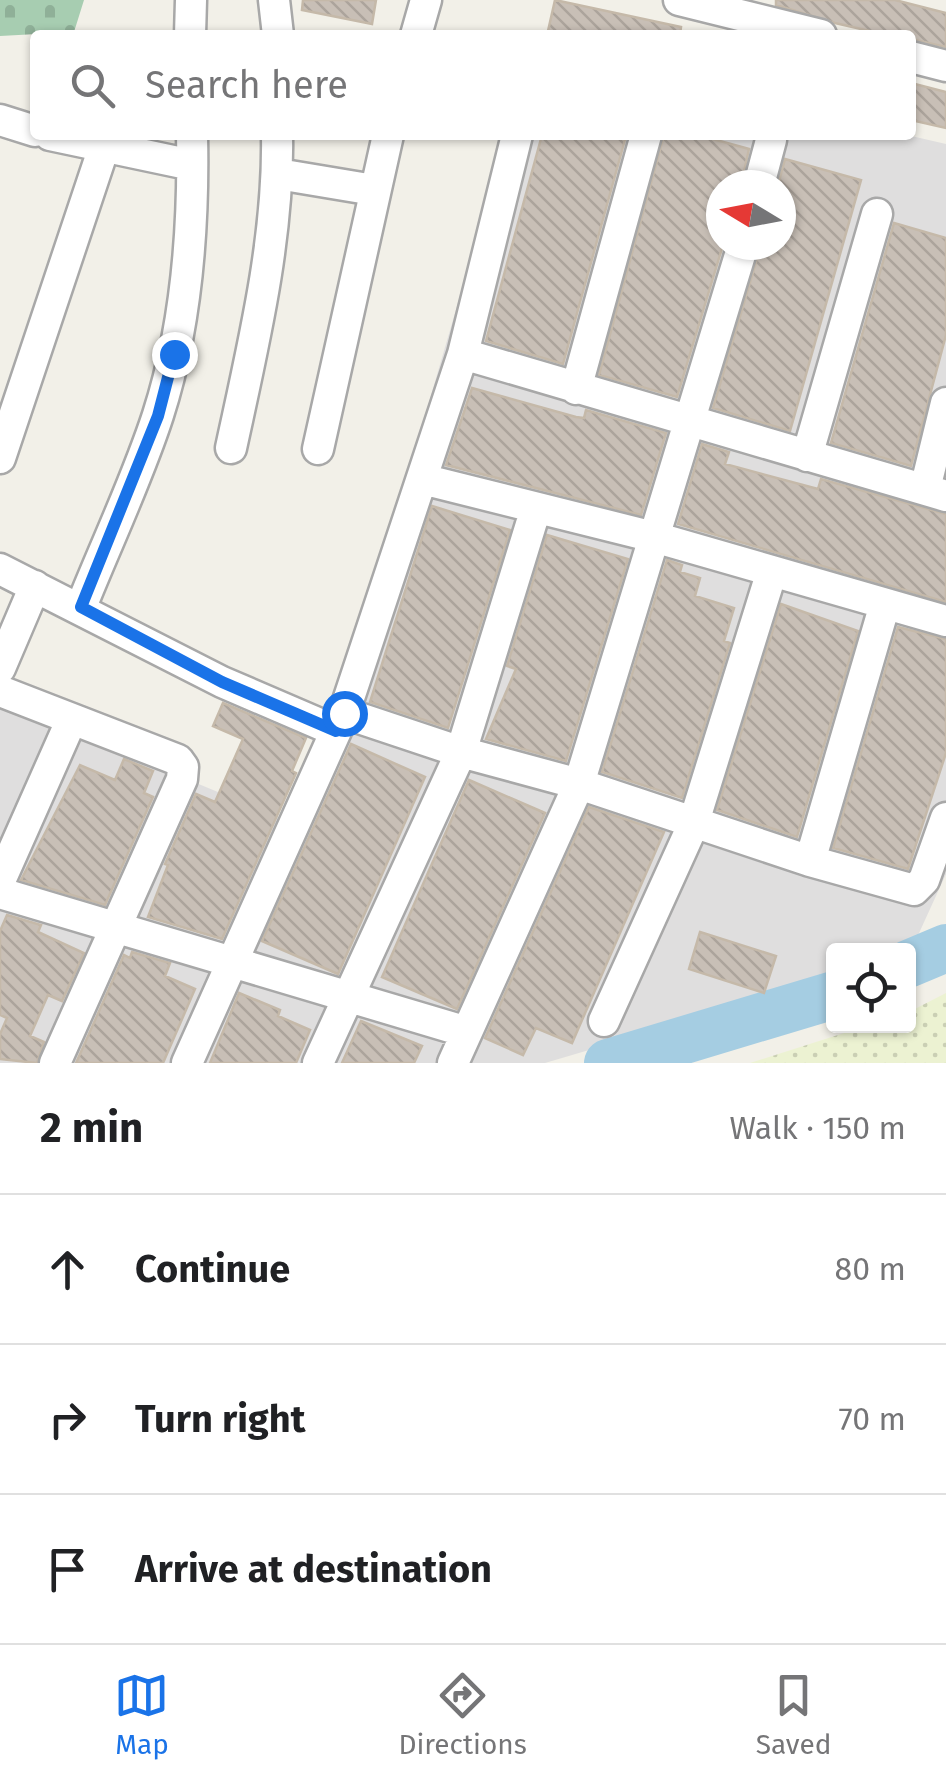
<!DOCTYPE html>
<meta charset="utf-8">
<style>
:root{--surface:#fff;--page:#f6f6f6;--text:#202124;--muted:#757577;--line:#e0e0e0;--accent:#1a73e8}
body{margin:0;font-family:"Fira Sans",sans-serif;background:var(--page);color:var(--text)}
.controls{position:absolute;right:30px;bottom:30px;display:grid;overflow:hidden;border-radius:10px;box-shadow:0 2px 8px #0004}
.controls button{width:90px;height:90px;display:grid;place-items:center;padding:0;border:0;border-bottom:2px solid var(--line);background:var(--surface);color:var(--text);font:50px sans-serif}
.compass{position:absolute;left:706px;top:170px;width:90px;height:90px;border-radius:50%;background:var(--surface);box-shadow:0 2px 8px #0004;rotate:280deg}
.stop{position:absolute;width:30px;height:30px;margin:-22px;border:8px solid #1a73e8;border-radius:50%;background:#fff}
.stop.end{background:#1a73e8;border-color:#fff;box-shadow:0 2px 10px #0008}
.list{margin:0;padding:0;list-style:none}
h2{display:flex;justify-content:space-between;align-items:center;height:130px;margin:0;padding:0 40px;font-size:42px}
h2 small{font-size:32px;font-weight:400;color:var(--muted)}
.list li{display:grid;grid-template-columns:65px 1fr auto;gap:30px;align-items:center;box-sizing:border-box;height:150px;padding:0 40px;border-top:2px solid var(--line)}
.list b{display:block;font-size:38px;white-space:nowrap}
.list em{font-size:32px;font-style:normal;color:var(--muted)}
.icon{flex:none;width:55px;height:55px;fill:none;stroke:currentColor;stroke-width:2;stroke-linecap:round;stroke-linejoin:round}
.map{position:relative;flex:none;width:946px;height:1063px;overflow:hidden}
.search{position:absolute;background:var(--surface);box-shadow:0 2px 8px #0004;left:30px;right:30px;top:30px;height:110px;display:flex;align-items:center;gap:25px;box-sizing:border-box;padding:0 35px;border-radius:10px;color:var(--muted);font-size:38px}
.sheet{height:580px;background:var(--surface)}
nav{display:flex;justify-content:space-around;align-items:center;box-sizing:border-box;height:140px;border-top:2px solid var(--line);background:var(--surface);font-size:28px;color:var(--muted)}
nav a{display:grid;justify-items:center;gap:5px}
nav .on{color:var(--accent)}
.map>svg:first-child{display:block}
</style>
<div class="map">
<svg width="946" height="1063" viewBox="0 0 946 1063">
<defs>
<pattern id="farmland-dots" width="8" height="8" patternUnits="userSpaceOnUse" patternTransform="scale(2.5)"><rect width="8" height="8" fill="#ecf2d2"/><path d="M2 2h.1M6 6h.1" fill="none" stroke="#cacfb4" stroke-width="1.8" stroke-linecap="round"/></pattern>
<pattern id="cemetery-stones" width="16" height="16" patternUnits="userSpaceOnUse" patternTransform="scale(2.5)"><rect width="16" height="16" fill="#a7cdb1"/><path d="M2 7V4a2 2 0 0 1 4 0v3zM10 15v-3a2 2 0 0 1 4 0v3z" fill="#8fb098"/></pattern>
<pattern id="building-back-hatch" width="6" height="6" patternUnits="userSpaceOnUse" patternTransform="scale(2.5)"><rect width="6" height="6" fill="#c8bfb6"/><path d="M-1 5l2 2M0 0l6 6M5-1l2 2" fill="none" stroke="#aca49c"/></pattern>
</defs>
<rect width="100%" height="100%" fill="#f2f0e8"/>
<!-- residential -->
<path fill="#dfdede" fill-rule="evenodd" d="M507 135H907L946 144V874L909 955 908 951H834L833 978 545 1063H0V702L281 818 347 683ZM721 185H781V245H721Z"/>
<!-- farmland -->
<path fill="url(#farmland-dots)" d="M946 993V1063H750L866 1026H908L909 1012Z"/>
<!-- cemetery -->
<path fill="url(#cemetery-stones)" d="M0 0H84L74 32 0 36Z"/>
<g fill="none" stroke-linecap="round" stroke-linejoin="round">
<!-- river -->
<path stroke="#a5cde2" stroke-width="48" d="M908 964 946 948
M608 1063 834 995"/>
</g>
<!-- building -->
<path fill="url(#building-back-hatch)" stroke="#c5b9a9" stroke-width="2.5" d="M303 0H376L372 24 302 10Z
M555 0 681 27 680 35 548 31Z
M776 0H895L946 13V47L911 39V35H887L835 23 776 5Z
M911 83 946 92V128L911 120Z
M542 135 626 136 563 364 486 341Z
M664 135H698L749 149 741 185H721L723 245 677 397 599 375Z
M785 159 861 180 790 431 713 408 761 245H781L778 185Z
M894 223 946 238V335L911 466 831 443Z
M472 388 576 417 584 418 586 410 666 433 641 515 446 465Z
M702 444 729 452 725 464 818 489 821 479 946 514V602L678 524Z
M432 506 510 530 448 728 370 702Z
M547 535 628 559 566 761 486 739 516 669 507 666Z
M667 560 682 565 680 572 700 578 695 596 734 608 724 641 730 643 682 798 602 772Z
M781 604 858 631 797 837 717 810Z
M898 627 946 639V753L908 869 833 848Z
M223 703 306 738 292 771 296 773 222 939 148 917 168 865 165 864 196 794 215 802 243 739 213 726Z
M351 744 425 777 338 974 262 941Z
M124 759 153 771 144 793 153 797 105 905 21 880 80 765 115 780Z
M469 780 545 813 457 1009 382 977Z
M589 807 664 832 572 1043 536 1028 523 1055 485 1038Z
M7 915 41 925 38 932 84 953 62 1001 48 995 30 1036 44 1042 37 1063 0 1059V1034L7 1018 0 1015V931Z
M700 932 776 956 764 993 689 969Z
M132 952 170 963 165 976 195 989 163 1063H76L124 955 130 958Z
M239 993 280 1010 278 1016 310 1030 296 1063H210Z
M361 1021 422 1046 414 1063H342Z"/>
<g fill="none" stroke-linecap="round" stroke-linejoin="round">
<defs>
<path id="street" d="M274 0 278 35
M679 0 821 35
M190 35 191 0
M416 35 426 0
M911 57 946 66
M0 120 35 131
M50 135 192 165
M517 135 463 354 344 713 461 752 579 784 810 861 914 890 924 880 946 818
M278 174 374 190
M759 185 771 140
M463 354 946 496
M576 389 646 135
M231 448C253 346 279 239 277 135
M318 449 388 135
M807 456 877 214
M0 458 104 147
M422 479 654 537 946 621
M925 489 946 403
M0 569 222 682 336 731
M81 607C106 544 137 480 158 415 187 325 194 229 192 135
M0 668 35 586
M0 691 178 760 183 767 182 779 55 1063
M810 861 885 604
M0 881 71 721
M0 893 467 1032 579 784 743 245
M604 1021 693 825 772 571
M187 1063 344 713
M318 1063 461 752 536 508
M453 1063 467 1032"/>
</defs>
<!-- street casing -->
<use href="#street" stroke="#a8a8a8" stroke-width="35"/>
<!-- street -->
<use href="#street" stroke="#fff" stroke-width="30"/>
</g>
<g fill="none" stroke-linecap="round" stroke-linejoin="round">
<!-- route -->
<path stroke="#1a73e8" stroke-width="12" d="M174 354 158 416 81 607 222 682 336 731 344 713"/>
</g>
</svg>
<div class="controls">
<button><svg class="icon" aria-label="locate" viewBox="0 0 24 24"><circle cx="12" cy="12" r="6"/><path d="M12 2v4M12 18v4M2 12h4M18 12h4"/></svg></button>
</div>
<svg class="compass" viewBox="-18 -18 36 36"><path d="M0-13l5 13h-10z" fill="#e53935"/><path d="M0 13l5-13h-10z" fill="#757577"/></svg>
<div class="stop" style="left:344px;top:713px"></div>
<div class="stop end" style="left:174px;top:354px"></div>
<div class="search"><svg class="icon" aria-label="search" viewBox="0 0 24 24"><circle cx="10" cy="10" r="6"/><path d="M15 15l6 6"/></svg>Search here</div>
</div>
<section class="sheet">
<h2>2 min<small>Walk · 150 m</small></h2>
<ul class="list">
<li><svg class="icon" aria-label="ahead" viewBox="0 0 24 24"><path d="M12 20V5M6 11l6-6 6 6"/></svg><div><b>Continue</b></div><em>80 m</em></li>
<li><svg class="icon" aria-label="right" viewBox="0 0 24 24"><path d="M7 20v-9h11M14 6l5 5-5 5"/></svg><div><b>Turn right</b></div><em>70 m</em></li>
<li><svg class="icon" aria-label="arrive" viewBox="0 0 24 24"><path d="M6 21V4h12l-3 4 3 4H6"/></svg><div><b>Arrive at destination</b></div></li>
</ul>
</section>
<nav>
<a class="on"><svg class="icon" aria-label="map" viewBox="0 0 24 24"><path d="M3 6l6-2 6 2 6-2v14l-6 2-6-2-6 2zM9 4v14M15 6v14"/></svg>Map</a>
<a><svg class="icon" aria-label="directions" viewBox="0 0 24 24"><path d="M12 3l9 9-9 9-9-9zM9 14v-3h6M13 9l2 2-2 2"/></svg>Directions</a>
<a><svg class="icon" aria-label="saved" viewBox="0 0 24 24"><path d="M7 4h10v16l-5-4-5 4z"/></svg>Saved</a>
</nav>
